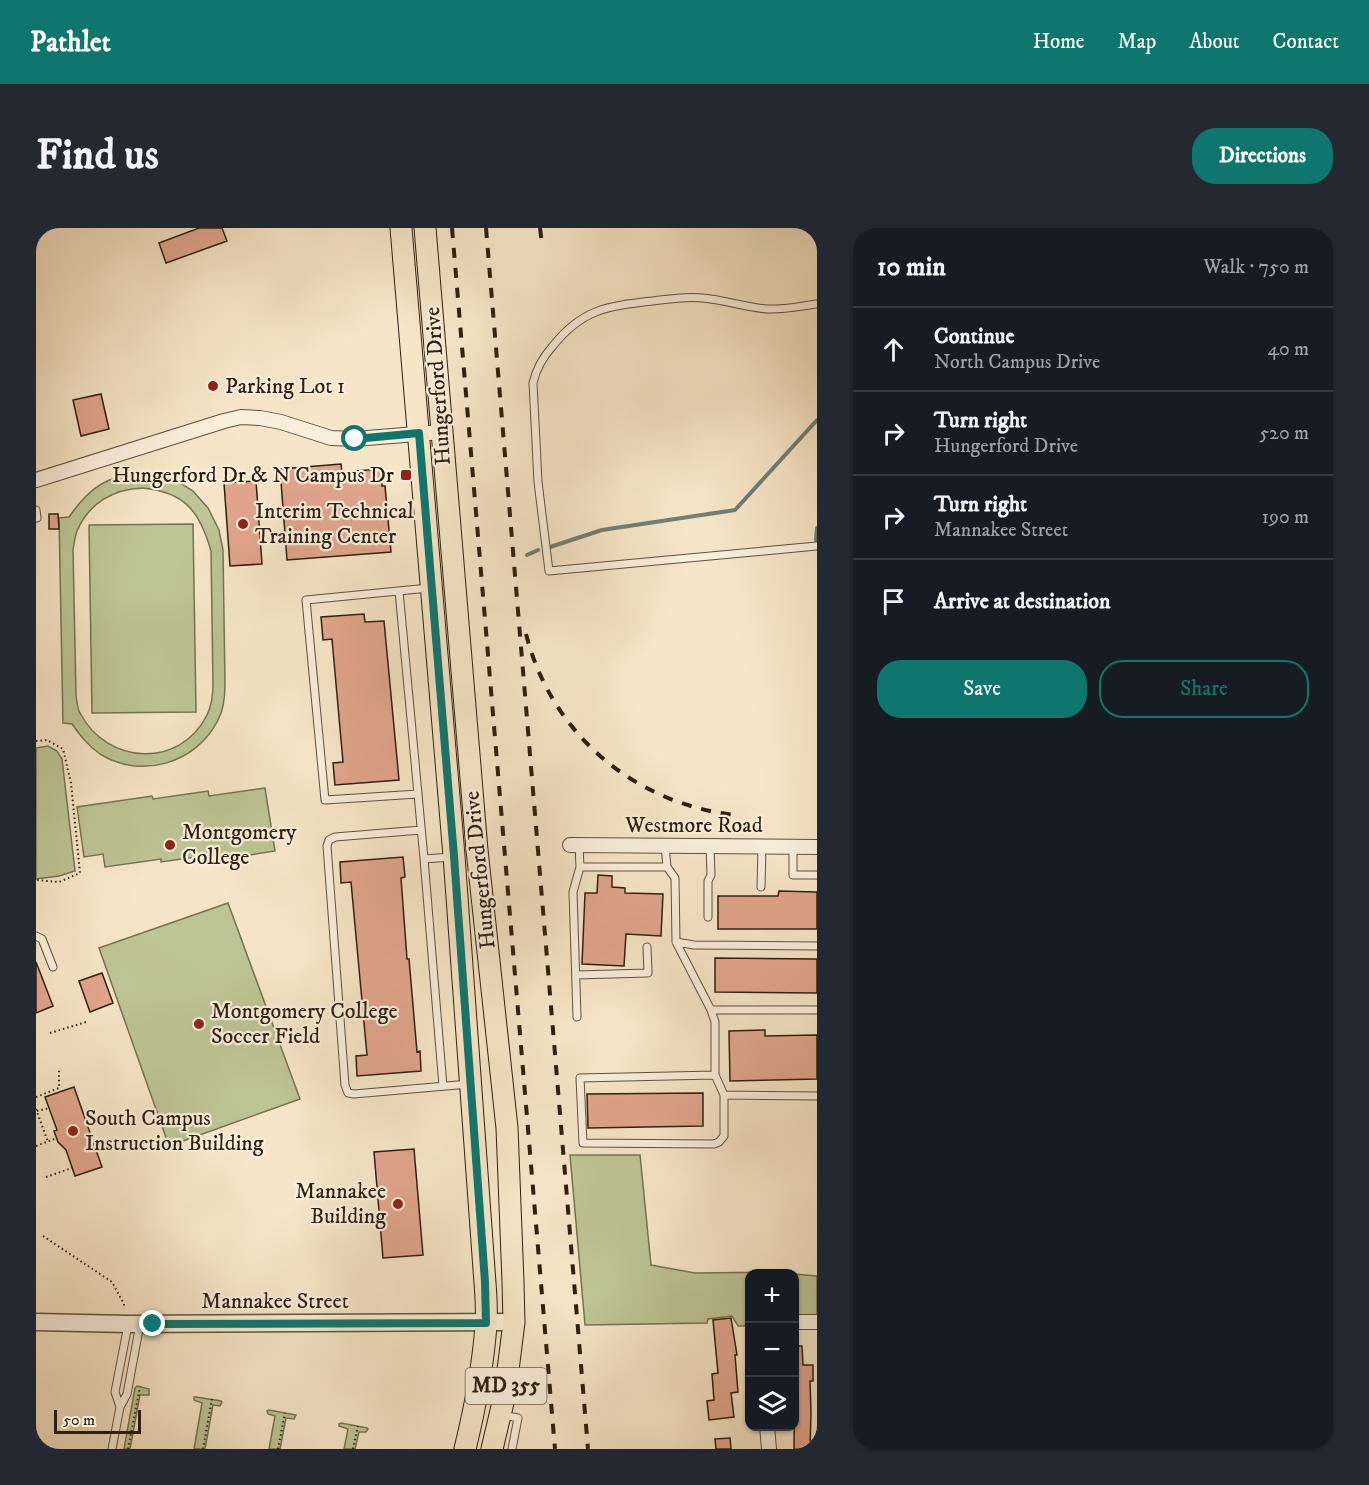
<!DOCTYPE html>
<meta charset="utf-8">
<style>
:root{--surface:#171b24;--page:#242831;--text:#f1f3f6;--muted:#9ea1a6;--line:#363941;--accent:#0f766e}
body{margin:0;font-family:"IM FELL DW Pica",serif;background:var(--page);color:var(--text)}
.controls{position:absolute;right:18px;bottom:18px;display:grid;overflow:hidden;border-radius:12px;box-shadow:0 2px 4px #0004}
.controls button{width:54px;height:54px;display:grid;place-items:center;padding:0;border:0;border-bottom:2px solid var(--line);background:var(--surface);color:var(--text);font:30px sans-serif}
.scale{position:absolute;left:18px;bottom:15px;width:87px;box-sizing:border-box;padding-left:6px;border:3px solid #2e1f10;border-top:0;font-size:16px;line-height:21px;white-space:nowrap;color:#2e1f10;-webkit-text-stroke:4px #f9efdb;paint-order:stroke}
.stop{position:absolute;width:18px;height:18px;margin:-14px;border:4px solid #0f766e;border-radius:50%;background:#fff}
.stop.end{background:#0f766e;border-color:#fff;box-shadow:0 2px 6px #0008}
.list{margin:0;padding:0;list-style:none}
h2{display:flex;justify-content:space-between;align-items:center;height:78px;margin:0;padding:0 24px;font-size:26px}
h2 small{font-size:20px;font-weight:400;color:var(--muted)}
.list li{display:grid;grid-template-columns:39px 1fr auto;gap:18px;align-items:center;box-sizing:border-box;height:84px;padding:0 24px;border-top:2px solid var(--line)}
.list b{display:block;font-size:22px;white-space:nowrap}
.list p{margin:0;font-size:20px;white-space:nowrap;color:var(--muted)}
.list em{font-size:20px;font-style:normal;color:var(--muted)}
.actions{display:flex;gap:12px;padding:18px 24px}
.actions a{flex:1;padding:14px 0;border:2px solid var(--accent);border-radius:24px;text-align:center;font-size:21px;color:var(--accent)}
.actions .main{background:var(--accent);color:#fff}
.icon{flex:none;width:33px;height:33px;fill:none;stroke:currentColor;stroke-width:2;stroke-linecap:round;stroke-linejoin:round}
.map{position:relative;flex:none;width:781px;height:1221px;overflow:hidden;border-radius:24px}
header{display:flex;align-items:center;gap:36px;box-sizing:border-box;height:84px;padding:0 30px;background:var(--accent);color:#fff}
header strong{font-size:28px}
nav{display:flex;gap:33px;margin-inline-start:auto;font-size:21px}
.intro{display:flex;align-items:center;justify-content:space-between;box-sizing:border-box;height:144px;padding:0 36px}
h1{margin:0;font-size:42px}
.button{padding:15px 27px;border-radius:24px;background:var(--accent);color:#fff;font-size:21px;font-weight:700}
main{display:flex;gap:36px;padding:0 36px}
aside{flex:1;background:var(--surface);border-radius:24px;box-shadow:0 2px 4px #0004}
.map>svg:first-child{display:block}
</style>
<header>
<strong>Pathlet</strong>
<nav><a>Home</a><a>Map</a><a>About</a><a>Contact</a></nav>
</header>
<div class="intro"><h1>Find us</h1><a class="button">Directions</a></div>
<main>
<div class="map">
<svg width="781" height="1221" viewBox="0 0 781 1221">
<rect width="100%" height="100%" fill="#f6e6c7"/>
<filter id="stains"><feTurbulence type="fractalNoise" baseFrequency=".00333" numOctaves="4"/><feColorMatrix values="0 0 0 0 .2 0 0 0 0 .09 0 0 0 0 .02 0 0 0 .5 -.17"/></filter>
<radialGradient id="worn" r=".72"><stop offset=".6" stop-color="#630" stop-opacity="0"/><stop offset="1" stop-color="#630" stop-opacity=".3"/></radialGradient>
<!-- green -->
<path fill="#bdc495" stroke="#767252" stroke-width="1.5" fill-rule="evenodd" d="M107 245 138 251 157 263 172 280 183 302 187 322 189 456C189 468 188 481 182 492 161 535 105 552 64 526 52 518 44 507 36 496L27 495 23 290 33 289C53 260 71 247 107 245ZM107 260C149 264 164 284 175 323L177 456C177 467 176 477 171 487 144 541 71 537 44 485 41 480 41 473 40 467L37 322C38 316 39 308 41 303 53 275 77 261 107 260Z
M157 296 160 484 56 485 53 297Z
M12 518 21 523 26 531 39 643 23 648 0 651V520Z
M229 560 239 623 182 632 181 626 125 634V631L69 639 67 626 48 629 41 579 116 568 117 571 172 563 173 568Z
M192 675 264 871 133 918 63 720Z
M534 927H604L615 1037 659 1045 738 1044 752 1045 714 1046 713 1098H702L696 1088 672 1091 671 1095 549 1097Z
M758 1046 781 1048V1090H759Z
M101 1158 113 1161V1167H104L94 1221H88L99 1160Z
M158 1169H160L185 1173 186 1174 184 1178 177 1177 169 1221H158L166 1175 158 1172Z
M233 1182 260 1187 258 1191 250 1190 244 1221H233L239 1188 232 1186 231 1183Z
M305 1195 331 1200 332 1201 330 1204H323L319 1221H308L312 1201 303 1198V1196Z"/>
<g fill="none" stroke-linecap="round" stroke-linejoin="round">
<!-- stream -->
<path stroke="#717f74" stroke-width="4" d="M780 312 781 300
M514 319 566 302 699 282 781 192
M491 327 502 322"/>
</g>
<!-- building -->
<path fill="#e1a58d" stroke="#2e1f10" stroke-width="1.5" d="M163 0H186L191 13 130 35 123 15Z
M65 166 73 201 45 208 37 172Z
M305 236 306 244 345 241 346 258H349L355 324 251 332 244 241Z
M220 253 226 336 194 338 188 255Z
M13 286H22L23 301H13Z
M328 386 329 394 348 393 363 552 299 557 297 535 307 534 296 411 287 412 285 389Z
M367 629 369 649 365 650 371 731H373L381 824 384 823 385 843 321 848 320 828 331 827 315 654 305 655 304 634Z
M562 647 576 648V659L589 660V665L627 666 625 708 590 706 588 738 546 736 549 665H561Z
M743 663 781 664V701H682V668H742Z
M679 730 781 731V765L679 764Z
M0 734 17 778 0 785Z
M66 745 77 775 54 784 43 753Z
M729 802V808L781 807V851L694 853 693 803Z
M38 859 66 939 39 948 30 922 22 914 18 903 21 902 9 869Z
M667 865V898L552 900 551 866Z
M378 921 387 1027 347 1030 338 924Z
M695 1090 701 1127H699L702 1164 695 1165 698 1189 673 1192 671 1173 678 1172 676 1146 682 1145 677 1092Z
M759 1118H766L767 1137H777V1153H774L775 1185 774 1221H758Z
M694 1210 695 1221H680L679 1211Z"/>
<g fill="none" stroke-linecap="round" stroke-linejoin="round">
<defs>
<path id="service" d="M781 76C765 78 746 82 731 81 709 79 688 72 667 70 650 68 633 71 617 73 571 78 546 81 516 119 507 129 500 142 497 155L502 254 513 343 781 318
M0 282 1 290H0
M363 363 382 566 289 572 270 372 393 360
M382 566 388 631 416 629
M385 602 299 609 293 612 291 618 309 857 312 865 318 866 433 856
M543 617 544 639H631L629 617
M757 619V647H781
M388 631 407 858
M631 639 639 650 640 714 675 782 679 794V847L544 850 547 915 678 916 683 914 688 908V867L781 868
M725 659 726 618
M672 689V653L675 647 674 617
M0 708 6 711 17 739
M640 714 658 717 781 718
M540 747 612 745 611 719
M675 782H781
M541 789 537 664 544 639
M679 847 688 867
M84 1179 79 1164 92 1097
M467 1187 482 1190 476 1221
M76 1221 84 1179 91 1166 104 1096"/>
<path id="minor" d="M0 252 188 193 205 189 224 190 245 194 295 210 319 211 405 204
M534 617 781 619
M758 1094H781
M731 1198 733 1221"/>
<path id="tertiary" d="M0 1094 92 1096 478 1094"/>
<path id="primary" d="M365 0 418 628 449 1055C450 1068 451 1083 450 1097 447 1139 439 1180 429 1221
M389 0 441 622 471 900 477 1054 478 1094 469 1166 456 1221"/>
</defs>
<!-- service casing -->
<use href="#service" stroke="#60513e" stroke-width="9"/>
<!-- minor casing -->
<use href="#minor" stroke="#60513e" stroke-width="16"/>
<!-- tertiary casing -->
<use href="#tertiary" stroke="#60513e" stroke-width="19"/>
<!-- primary casing -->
<use href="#primary" stroke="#2e1f10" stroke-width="23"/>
<!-- path -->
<path stroke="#2e1f10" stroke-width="2" stroke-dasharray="1.5 3" stroke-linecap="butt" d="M0 513 11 512 27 521 35 555 44 645 23 654 0 652
M14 805 50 794
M0 869 23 860V841
M0 881 12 914
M1 883 13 880
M0 918 21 910
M10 949 36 940
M7 1008 76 1054 88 1076V1080
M92 1221 104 1159
M167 1221 176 1171
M242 1221 249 1185
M317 1221 322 1198"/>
<!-- service -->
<use href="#service" stroke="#f9efdb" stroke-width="7"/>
<!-- minor -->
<use href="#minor" stroke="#f9efdb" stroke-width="14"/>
<!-- tertiary -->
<use href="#tertiary" stroke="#f9efdb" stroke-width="16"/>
<!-- primary -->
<use href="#primary" stroke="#f6e6c7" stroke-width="21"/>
<!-- rail -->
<path stroke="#2e1f10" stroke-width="4" stroke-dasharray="10 10" stroke-linecap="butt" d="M416 0 519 1221
M450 0 552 1221
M504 0 506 16
M490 406C515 505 597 575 698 587"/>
</g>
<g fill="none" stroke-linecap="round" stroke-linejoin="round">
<!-- route -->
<path stroke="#0f766e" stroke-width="8" d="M117 1096 450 1095 449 1054 418 628 383 205 319 211"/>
</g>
<!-- markers -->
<g fill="#8f2418" stroke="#f9efdb" stroke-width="2">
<circle cx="177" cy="158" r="6"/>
<rect x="364" y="241" width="12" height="12" rx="3"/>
<circle cx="207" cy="296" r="6"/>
<circle cx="134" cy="617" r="6"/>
<circle cx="163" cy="796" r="6"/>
<circle cx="37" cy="903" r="6"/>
<circle cx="362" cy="976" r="6"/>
</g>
<g text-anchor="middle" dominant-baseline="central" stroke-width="4.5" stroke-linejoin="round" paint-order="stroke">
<!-- shield labels -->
<rect fill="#f9efdb" stroke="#6b5d4d" stroke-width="1.5" x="429.5" y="1140" width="81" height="36" rx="4.5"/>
<g font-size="21" font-weight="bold" fill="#2e1f10">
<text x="470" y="1158">MD 355</text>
</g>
<!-- poi labels -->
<g font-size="22" fill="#2e1f10" stroke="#f9efdb" text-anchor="start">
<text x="189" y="158">Parking Lot 1</text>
<text x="358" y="247" text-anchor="end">Hungerford Dr &amp; N Campus Dr</text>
<text x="219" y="283">Interim Technical<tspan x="219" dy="25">Training Center</tspan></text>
<text x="146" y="604">Montgomery<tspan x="146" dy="25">College</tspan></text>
<text x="175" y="783">Montgomery College<tspan x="175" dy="25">Soccer Field</tspan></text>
<text x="49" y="890">South Campus<tspan x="49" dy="25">Instruction Building</tspan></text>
<text x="350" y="963" text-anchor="end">Mannakee<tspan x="350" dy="25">Building</tspan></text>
</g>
<!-- street labels -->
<g font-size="22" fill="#2e1f10" stroke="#f9efdb">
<text transform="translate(402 158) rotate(-94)">Hungerford Drive</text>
<text x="658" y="597">Westmore Road</text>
<text transform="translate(444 642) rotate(-96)">Hungerford Drive</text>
<text x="239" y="1073">Mannakee Street</text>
</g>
</g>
<rect width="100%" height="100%" filter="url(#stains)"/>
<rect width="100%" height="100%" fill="url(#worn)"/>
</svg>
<div class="controls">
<button>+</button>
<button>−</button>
<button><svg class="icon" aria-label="layers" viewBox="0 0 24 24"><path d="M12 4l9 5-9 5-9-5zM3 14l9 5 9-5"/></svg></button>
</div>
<div class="scale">50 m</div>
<div class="stop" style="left:319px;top:211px"></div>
<div class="stop end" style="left:117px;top:1096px"></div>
</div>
<aside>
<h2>10 min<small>Walk · 750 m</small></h2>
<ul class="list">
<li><svg class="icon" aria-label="ahead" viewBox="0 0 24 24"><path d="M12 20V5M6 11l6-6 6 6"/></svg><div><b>Continue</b><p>North Campus Drive</p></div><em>40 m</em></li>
<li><svg class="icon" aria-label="right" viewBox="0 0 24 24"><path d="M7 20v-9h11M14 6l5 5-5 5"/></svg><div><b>Turn right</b><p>Hungerford Drive</p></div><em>520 m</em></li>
<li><svg class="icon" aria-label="right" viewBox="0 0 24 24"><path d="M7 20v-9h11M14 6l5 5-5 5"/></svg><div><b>Turn right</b><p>Mannakee Street</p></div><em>190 m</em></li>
<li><svg class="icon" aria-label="arrive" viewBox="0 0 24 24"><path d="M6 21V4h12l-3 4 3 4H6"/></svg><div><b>Arrive at destination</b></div></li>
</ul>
<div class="actions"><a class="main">Save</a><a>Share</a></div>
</aside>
</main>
